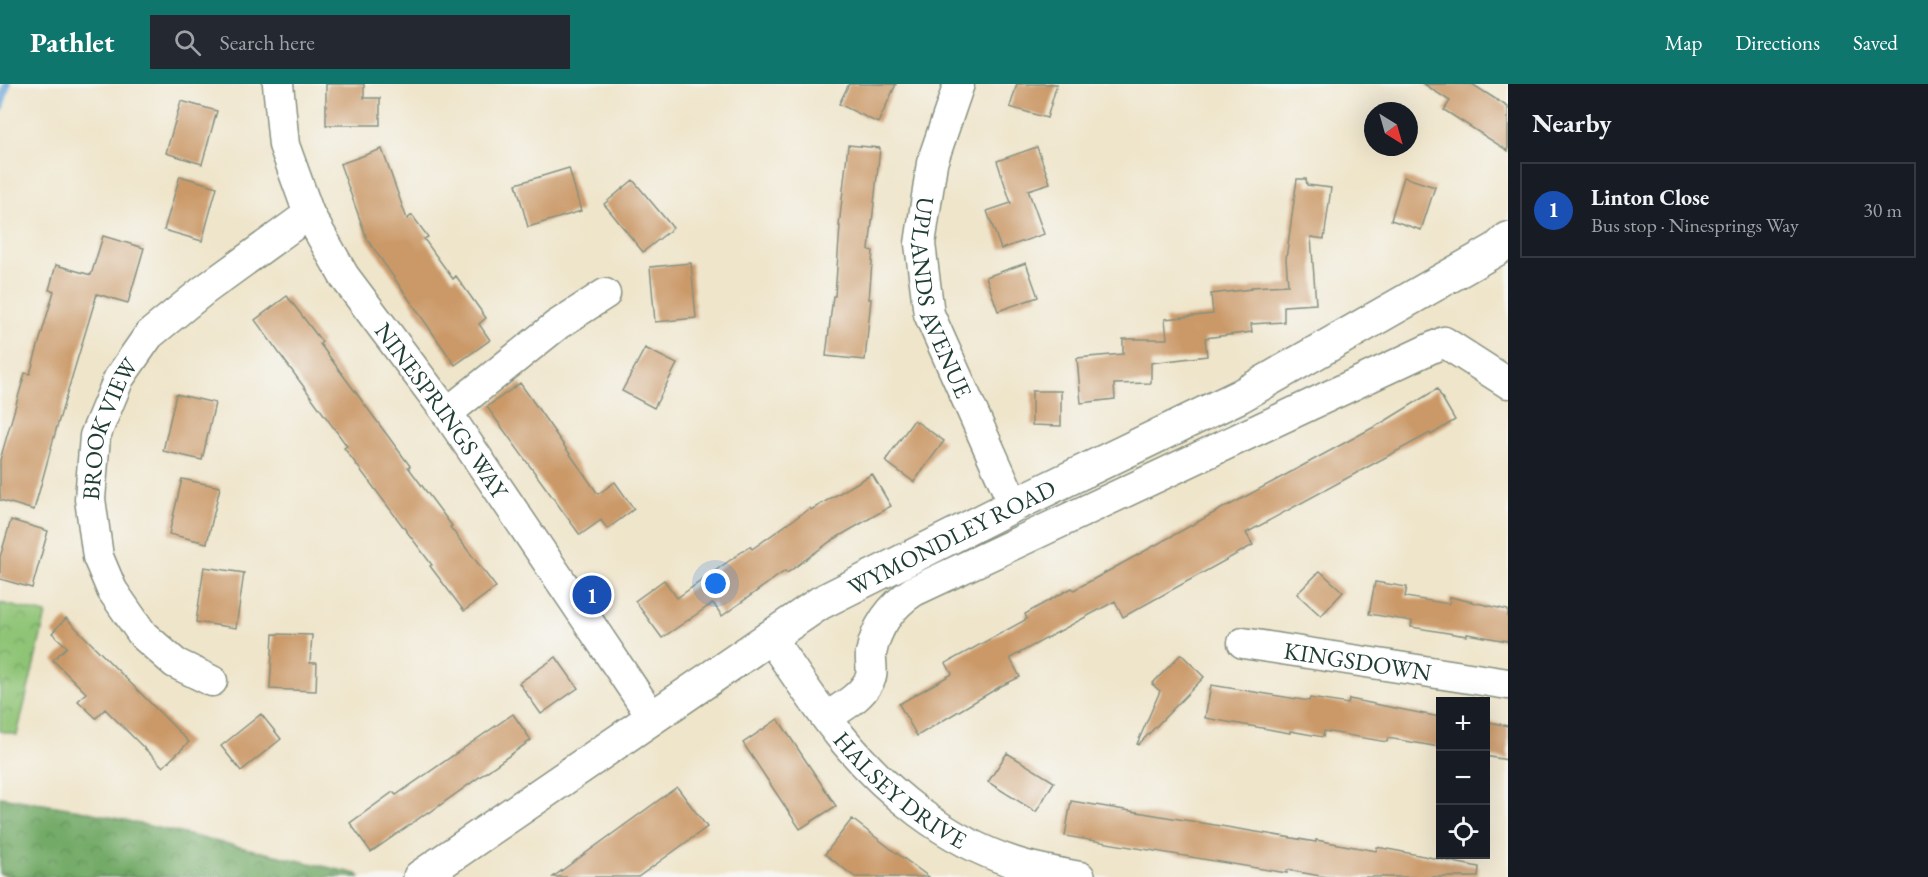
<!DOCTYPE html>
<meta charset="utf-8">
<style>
:root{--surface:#171b24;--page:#242831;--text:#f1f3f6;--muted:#9ea1a6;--line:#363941;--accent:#0f766e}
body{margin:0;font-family:"EB Garamond",serif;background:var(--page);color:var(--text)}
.controls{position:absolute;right:18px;bottom:18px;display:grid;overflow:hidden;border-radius:0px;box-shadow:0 6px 24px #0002}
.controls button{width:54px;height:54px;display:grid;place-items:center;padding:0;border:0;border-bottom:2px solid var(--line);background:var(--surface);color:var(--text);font:30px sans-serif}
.compass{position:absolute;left:1364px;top:18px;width:54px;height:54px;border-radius:50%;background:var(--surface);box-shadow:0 6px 24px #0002;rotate:143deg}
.you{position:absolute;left:716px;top:500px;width:21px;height:21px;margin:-15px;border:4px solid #fff;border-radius:50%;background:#1a73e8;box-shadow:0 0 0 9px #1a73e833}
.badge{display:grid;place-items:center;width:39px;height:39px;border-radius:50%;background:var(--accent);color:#fff;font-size:20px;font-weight:700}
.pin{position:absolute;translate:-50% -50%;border:3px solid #fff;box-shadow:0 2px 6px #0006}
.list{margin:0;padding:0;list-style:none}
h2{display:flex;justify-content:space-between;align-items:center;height:78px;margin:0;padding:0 24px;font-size:26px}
h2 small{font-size:20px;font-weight:400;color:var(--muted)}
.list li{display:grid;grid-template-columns:39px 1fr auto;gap:18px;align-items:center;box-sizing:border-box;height:96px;margin:0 12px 12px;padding:0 12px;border:2px solid var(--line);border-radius:0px}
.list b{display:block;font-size:22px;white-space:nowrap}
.list p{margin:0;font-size:20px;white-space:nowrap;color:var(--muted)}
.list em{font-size:20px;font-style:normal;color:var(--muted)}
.icon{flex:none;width:33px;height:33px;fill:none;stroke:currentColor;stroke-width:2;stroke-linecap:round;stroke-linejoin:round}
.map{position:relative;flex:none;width:1508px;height:793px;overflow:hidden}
header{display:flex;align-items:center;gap:36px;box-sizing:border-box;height:84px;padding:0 30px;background:var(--accent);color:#fff}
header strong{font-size:28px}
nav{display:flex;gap:33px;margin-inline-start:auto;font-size:21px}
.search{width:420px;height:54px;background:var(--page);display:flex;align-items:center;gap:15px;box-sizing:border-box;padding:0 21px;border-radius:0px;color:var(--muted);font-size:22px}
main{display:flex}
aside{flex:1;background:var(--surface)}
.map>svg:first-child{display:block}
</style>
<header>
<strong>Pathlet</strong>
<div class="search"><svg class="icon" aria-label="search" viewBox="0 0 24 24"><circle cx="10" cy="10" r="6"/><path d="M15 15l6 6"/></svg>Search here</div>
<nav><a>Map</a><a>Directions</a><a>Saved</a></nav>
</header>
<main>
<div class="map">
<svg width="1508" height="793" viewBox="0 0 1508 793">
<defs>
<pattern id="forest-crowns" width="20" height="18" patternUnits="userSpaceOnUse" patternTransform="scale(1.5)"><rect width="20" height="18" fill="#73aa67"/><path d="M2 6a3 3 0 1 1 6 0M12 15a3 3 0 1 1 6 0" fill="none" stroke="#5e8c56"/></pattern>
<pattern id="park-crowns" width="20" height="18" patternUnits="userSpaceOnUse" patternTransform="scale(1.5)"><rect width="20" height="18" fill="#8fc476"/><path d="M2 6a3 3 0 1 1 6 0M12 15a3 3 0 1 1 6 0" fill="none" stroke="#74a062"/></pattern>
</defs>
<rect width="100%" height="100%" fill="#f6f6f2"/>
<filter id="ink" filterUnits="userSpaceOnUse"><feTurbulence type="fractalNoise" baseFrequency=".0167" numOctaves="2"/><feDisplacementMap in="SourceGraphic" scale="12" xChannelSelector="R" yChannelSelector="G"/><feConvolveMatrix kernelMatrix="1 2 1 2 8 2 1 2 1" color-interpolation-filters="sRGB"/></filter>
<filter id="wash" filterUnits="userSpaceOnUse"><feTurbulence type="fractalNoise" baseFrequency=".008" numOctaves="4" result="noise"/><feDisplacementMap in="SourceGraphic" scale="24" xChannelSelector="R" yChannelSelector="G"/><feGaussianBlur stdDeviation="1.35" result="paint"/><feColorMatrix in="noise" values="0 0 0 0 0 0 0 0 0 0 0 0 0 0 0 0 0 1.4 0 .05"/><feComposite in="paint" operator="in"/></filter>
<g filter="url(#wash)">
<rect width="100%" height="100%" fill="#efe5cb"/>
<!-- forest -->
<path fill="url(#forest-crowns)" stroke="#49744e" stroke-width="1.5" d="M0 713 80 726 357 790 360 793H14L0 790Z"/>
<!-- park -->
<path fill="url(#park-crowns)" stroke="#578055" stroke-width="1.5" d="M0 519 46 530 17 651 0 647Z"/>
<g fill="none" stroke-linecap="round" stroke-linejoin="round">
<!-- stream -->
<path stroke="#68a6da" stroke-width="8" d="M0 24 7 0"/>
</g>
<g id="blocks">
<!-- building -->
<path fill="#cb9967" d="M326 0H364V14H380V41H326Z
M849 0H896L878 39 839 20Z
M1017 0H1057L1047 34 1010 23Z
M1424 0H1472L1508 23V67L1444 26 1450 17Z
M181 17 217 27 202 80 166 69Z
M848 61 880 64 869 166 873 167 869 215H871L865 276 826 272 833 212H835L840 142H839Z
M1037 63 1050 99 1028 106 1044 150 1001 165 987 127 1011 119 997 77Z
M382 65 407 135 412 131 428 153 424 155 453 195 456 192 486 234 479 240 490 256 455 281 367 155 340 80Z
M569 84 581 127 528 143 516 100Z
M180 92 217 103 202 157 164 146Z
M1404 93 1435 103 1421 146 1391 136Z
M1297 95H1306L1307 101 1331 104 1324 155 1311 153 1316 220 1284 222V238L1251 240 1252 248 1205 254 1207 272 1151 279V299L1114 300 1115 315 1081 319 1077 274 1123 270V255H1167L1165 235 1213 230 1211 210 1251 205V203L1288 201 1286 175Z
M633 96 673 144 643 168 604 120Z
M103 152 144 164 128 219 97 210 56 346 34 426 0 416V376L25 289 30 290 54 207 49 206 56 181 91 191Z
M691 179 696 234 655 238 650 183Z
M1026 179 1038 213 998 227 986 193Z
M287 212 322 258 320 260 410 382 408 383 452 442 450 443 496 503 464 527 430 482 432 481 344 364 347 362 255 236Z
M645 264 677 280 654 324 622 307Z
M520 299 598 410 615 398 634 425 607 445 601 436 580 451 487 323Z
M1437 305 1455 336 1431 351 1430 349 1246 449 1253 461 1123 533 1115 517 1010 574 1020 593 1001 602 917 652 899 620 952 590 946 579 1027 535 1025 530 1048 517 1072 504 1074 506 1230 420V421L1385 337Z
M1032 307H1061V342L1032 341Z
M176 310 215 319 202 376 163 367Z
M914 336 944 357 914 398 885 377Z
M872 390 891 422 831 457 787 489 785 487 722 532 713 519 662 554 635 517 664 496 677 514 750 462 752 465 810 424 811 426Z
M182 395 220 403 207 459 169 450Z
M11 436 48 447 32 504 0 495V473Z
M204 483 244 489 236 544 196 538Z
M1320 487 1343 508 1321 532 1297 510Z
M1375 498 1407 503 1405 513 1449 520 1450 513 1508 526V557L1467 550V552L1411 543 1412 537 1369 530Z
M66 534 189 658 163 683 105 625 96 634 78 617 86 609 53 576 67 563 52 549Z
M273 550 312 551 310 579H317L316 607 270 605Z
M1181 570 1204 593 1138 661 1137 660 1160 607 1152 600Z
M556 573 578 604 541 630 519 599Z
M1211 601 1309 617 1310 614 1348 620 1349 615 1440 633V663L1388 654 1387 658 1324 647 1323 653 1290 647V649L1205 634Z
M261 630 281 655 241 687 221 662Z
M513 630 531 656 429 729 428 728 371 768 350 739 393 708 396 711Z
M778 635 836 722 800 745 743 659Z
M1485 637 1508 642V676L1485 672Z
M1007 669 1054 698 1036 728 988 698Z
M677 703 707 743 677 765 638 793H553Z
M1071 717 1316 758V756L1376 767 1377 763 1398 767 1479 783 1478 793H1326L1287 786V789L1065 752Z
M852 735 891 765 929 793H855L825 770Z"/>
</g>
</g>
<g filter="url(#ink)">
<use href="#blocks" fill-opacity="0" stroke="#879180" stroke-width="1.5"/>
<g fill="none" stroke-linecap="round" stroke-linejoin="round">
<defs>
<g id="minor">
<path id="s1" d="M278 0 284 61 309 130 344 192 447 329 579 524 652 633"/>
<path id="s2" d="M959 0 932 79 920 160 929 230 1014 421"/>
<path d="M447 329 557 241 605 210"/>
<path id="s3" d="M769 552C793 586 815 621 841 653 886 708 945 756 1013 778 1034 785 1057 789 1080 793"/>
<path id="s4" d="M1243 559 1508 600"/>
<path id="s5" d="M212 597 175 579 143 551 112 506 98 473 90 415 95 352 119 294 149 251 203 207 309 130"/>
<path d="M827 633C842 623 860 614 869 597 874 589 870 579 871 570 876 542 891 522 914 507L1444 258 1508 299"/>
</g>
<g id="tertiary">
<path id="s6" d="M420 793 820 519 1014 421 1240 312 1497 165 1508 155"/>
</g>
</defs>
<!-- minor casing -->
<use href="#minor" stroke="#879180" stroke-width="33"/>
<!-- tertiary casing -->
<use href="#tertiary" stroke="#879180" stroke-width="36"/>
<!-- minor -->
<use href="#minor" stroke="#fff" stroke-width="30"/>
<!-- tertiary -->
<use href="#tertiary" stroke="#fff" stroke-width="33"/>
</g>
</g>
<g text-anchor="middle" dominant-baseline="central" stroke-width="4.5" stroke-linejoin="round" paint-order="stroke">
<!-- street labels -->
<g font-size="24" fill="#1f3d34" stroke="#f6f6f2">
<text stroke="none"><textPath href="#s2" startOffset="222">UPLANDS AVENUE</textPath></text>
<text stroke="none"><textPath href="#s1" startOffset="372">NINESPRINGS WAY</textPath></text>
<text stroke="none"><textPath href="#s5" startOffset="306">BROOK VIEW</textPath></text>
<text stroke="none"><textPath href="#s6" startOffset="632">WYMONDLEY ROAD</textPath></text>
<text stroke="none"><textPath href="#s4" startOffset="116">KINGSDOWN</textPath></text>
<text stroke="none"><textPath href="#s3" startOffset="204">HALSEY DRIVE</textPath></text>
</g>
</g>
</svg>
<div class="controls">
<button>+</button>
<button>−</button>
<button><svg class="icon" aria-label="locate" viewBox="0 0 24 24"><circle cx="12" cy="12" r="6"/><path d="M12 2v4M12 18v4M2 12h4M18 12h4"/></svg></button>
</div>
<svg class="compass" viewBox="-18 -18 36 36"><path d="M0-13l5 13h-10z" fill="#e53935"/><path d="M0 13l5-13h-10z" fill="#9ea1a6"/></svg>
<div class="you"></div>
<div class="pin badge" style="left:592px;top:511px;background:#1a4fb4">1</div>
</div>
<aside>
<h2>Nearby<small></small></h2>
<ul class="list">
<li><span class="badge" style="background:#1a4fb4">1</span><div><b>Linton Close</b><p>Bus stop · Ninesprings Way</p></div><em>30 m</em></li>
</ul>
</aside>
</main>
